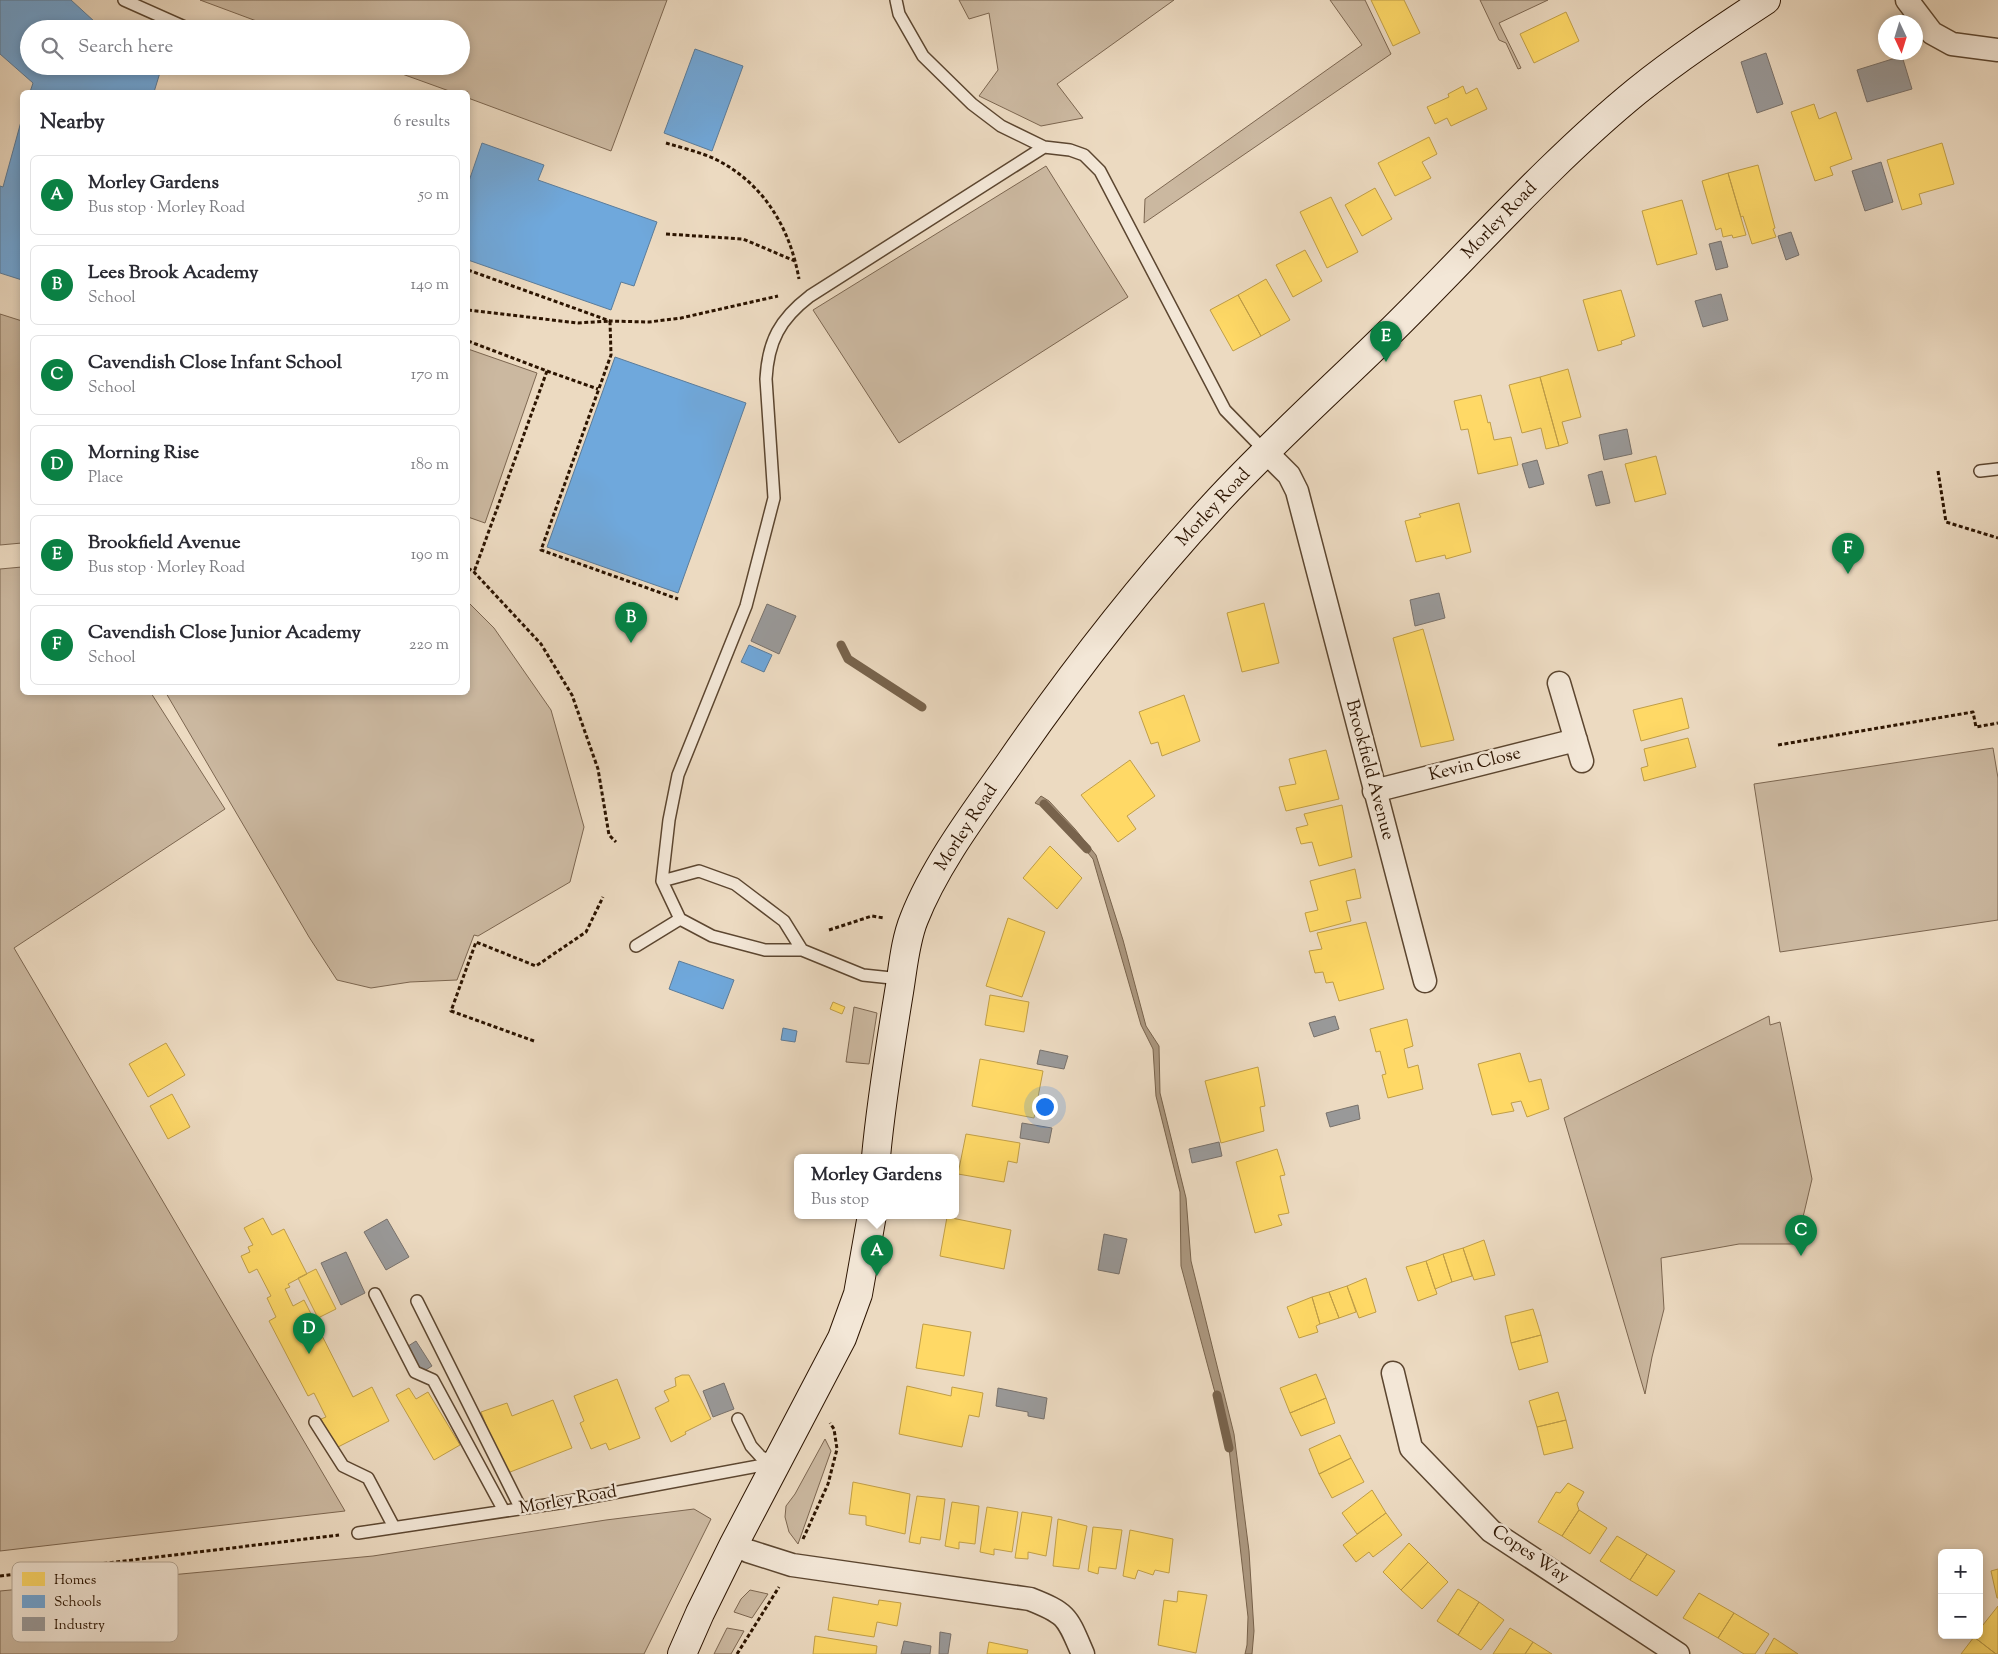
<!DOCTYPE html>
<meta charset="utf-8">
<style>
:root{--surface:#fff;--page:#f2f2f3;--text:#2b2b33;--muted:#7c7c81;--line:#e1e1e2;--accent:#0b8043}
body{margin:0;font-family:"Sorts Mill Goudy",serif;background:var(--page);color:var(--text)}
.controls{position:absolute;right:15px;bottom:15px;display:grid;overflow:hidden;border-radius:8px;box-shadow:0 2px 8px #0003}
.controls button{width:45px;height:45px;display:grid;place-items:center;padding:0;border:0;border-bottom:1px solid var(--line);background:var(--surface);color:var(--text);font:25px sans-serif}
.compass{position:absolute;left:1878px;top:15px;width:45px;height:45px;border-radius:50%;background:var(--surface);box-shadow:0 2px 8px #0003;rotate:176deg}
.you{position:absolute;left:1044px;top:1106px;width:18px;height:18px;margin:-12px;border:4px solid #fff;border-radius:50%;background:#1a73e8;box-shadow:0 0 0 8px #1a73e833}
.badge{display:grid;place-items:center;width:32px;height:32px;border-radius:50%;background:var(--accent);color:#fff;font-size:16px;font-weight:700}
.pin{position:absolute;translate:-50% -41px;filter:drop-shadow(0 1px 2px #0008)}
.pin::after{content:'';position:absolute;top:26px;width:18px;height:15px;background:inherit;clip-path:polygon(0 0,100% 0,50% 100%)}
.popup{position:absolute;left:794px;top:1154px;width:165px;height:65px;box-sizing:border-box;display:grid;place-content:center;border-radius:8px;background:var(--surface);filter:drop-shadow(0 1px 4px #0005);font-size:16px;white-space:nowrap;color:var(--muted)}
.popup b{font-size:19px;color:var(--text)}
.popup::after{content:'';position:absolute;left:50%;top:100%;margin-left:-10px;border:10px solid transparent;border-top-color:var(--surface)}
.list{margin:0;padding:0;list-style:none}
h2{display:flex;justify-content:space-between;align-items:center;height:65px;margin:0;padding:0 20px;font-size:21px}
h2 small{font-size:16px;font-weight:400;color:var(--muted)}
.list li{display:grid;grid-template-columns:32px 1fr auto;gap:15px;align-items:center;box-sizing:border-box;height:80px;margin:0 10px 10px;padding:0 10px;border:1px solid var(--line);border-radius:8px}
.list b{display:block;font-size:19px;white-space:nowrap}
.list p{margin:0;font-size:16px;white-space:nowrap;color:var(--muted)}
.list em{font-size:16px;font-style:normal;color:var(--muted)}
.icon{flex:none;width:28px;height:28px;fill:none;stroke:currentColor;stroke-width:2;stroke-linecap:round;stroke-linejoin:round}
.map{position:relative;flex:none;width:1998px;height:1654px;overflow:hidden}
.search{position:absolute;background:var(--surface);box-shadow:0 2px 8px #0003;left:20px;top:20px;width:450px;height:55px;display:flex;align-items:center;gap:12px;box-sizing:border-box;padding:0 18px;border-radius:28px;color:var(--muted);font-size:19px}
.panel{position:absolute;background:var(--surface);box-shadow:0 2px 8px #0003;left:20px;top:90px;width:450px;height:605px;border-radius:8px}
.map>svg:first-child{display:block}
</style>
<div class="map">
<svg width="1998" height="1654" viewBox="0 0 1998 1654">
<rect width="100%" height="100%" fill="#ecdac1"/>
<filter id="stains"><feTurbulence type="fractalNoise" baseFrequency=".004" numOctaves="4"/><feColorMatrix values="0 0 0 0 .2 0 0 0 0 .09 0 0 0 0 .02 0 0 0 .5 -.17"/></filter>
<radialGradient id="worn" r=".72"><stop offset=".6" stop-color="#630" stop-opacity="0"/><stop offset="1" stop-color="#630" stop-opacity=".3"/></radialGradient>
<!-- green -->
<path fill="#cbb8a0" stroke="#7c6650" d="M200 0H667L611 151 468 98V92H452L380 66H461V29H278Z
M959 0H1174L1057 84 1083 118 1041 126 979 96 998 70 989 13 969 19Z
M1330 0H1365L1391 54 1144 223 1145 199 1362 45Z
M1480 0H1548L1499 23 1521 68 1518 69 1506 43 1499 40Z
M1046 166 1128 297 899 443 813 310Z
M0 314 22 321V543L0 545Z
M468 349 537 373 485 523 468 517Z
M22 567V692L151 693 225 809 14 948 345 1511 0 1551V569Z
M468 602 494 628 551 710 584 827 570 882 478 936 474 935 457 980 410 982 371 988 337 980 309 937 166 693 468 692Z
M1993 748 1998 778V920L1780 952 1754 784Z
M854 1007 877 1013 869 1064 846 1062Z
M1769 1016 1770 1025 1780 1022 1812 1179 1804 1213 1794 1244H1739L1661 1258 1664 1309 1652 1357 1645 1394 1564 1118Z
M825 1439 831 1451 798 1544 789 1532 785 1517 786 1506 795 1494Z
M694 1509 711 1519 644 1654H0V1591L373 1556 606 1520Z
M750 1590 768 1594 752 1618 734 1612 741 1599Z
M727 1628 744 1631 731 1654H714Z"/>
<!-- water -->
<path fill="#ab977f" stroke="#78634c" d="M1041 796 1049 801 1075 829 1096 855 1123 940 1146 1026 1159 1046 1160 1093 1186 1198 1191 1261 1234 1434 1249 1551 1254 1631 1252 1654H1245L1247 1645 1248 1617 1229 1448 1221 1411 1214 1389 1181 1266 1180 1192 1156 1096 1153 1049 1141 1025 1093 859 1058 817 1048 809 1035 803Z"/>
<!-- homes -->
<path fill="#ffd966" stroke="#c09e47" d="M1371 0H1404L1420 33 1393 46Z
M1566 12 1579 41 1534 63 1520 34Z
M1463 86 1466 94 1477 88 1487 109 1451 126 1447 118 1435 124 1427 107 1449 97 1448 94Z
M1814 104 1819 119 1836 112 1852 159 1830 167 1833 175 1815 181 1791 112Z
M1429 137 1437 154 1422 162 1431 178 1395 196 1378 163Z
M1942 143 1954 184 1919 194 1922 204 1902 210 1887 160Z
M1758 165 1775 228 1773 229 1776 237 1752 244 1743 216 1741 217 1728 173Z
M1728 173 1746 235 1733 238 1732 235 1723 237 1721 228 1716 230 1702 181Z
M1375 188 1392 219 1362 236 1345 205Z
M1331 197 1358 252 1327 268 1300 212Z
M1682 200 1697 254 1657 265 1642 211Z
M1305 250 1322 281 1293 297 1276 265Z
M1266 279 1290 320 1261 336 1238 295Z
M1621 290 1635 336 1621 341 1622 344 1598 351 1583 300Z
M1238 295 1261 336 1233 351 1210 310Z
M1568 369 1581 417 1562 422 1568 443 1559 446 1540 377Z
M1540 377 1559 446 1546 449 1541 428 1522 433 1509 385Z
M1481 395 1488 423 1490 422 1494 440 1511 437 1518 465 1478 474 1468 429 1461 430 1454 401Z
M1656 456 1666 494 1635 502 1625 464Z
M1459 503 1471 552 1446 559 1445 555 1416 562 1405 521 1421 517 1419 514Z
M1264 603 1279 663 1242 672 1227 613Z
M1423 629 1454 740 1421 747 1393 638Z
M1184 695 1200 741 1162 756 1158 742 1151 744 1139 712Z
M1682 698 1689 728 1641 741 1633 710Z
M1688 738 1696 767 1644 781 1641 768 1648 766 1644 749Z
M1326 750 1339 799 1286 811 1279 787 1296 784 1289 759Z
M1130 760 1155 796 1127 816 1136 829 1118 842 1081 795Z
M1342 805 1352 857 1319 866 1312 842 1301 844 1296 828 1308 825 1304 814Z
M1050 846 1082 878 1057 909 1023 878Z
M1355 869 1361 898 1346 901 1351 921 1310 932 1305 913 1318 910 1310 881Z
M1008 918 1045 932 1022 997 986 986Z
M1366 922 1384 989 1339 1001 1333 982 1326 983 1323 972 1315 973 1309 951 1322 949 1317 933Z
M990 995 1029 1002 1024 1032 985 1025Z
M833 1002 845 1007 842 1014 830 1009Z
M1407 1019 1413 1046 1404 1049 1408 1068 1418 1065 1423 1089 1388 1098 1382 1075 1386 1074 1380 1051 1376 1052 1370 1029Z
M166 1043 185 1075 148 1097 129 1064Z
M1520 1053 1529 1082 1541 1079 1549 1109 1527 1117 1521 1101 1511 1103 1514 1111 1492 1115 1478 1064Z
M980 1059 1043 1071 1034 1118 972 1106Z
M1258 1067 1265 1106 1260 1107 1264 1131 1221 1143 1205 1081Z
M172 1094 190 1127 168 1139 150 1106Z
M966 1134 1020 1143 1017 1163 1008 1161 1004 1182 958 1174Z
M1277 1149 1285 1175 1280 1176 1289 1213 1278 1215 1282 1225 1255 1233 1236 1162Z
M947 1217 1011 1230 1004 1269 940 1256Z
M263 1218 272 1235 284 1229 307 1274 288 1284 290 1287 285 1289 293 1306 304 1300 353 1397 372 1387 389 1421 336 1448 321 1419 326 1417 314 1393 308 1396 269 1321 276 1317 267 1298 271 1296 257 1269 249 1273 241 1256 250 1252 248 1247 253 1245 244 1228Z
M1484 1240 1495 1275 1474 1280 1463 1248Z
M1463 1248 1472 1276 1452 1282 1443 1254Z
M1443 1254 1452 1282 1435 1289 1426 1261Z
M1426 1261 1437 1294 1418 1301 1406 1267Z
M316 1269 336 1309 318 1318 298 1278Z
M1366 1278 1376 1312 1359 1318 1347 1286Z
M1347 1286 1356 1312 1339 1318 1329 1292Z
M1329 1292 1339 1318 1320 1324 1312 1297Z
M1312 1297 1320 1324 1316 1326 1318 1332 1299 1338 1287 1307Z
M1533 1309 1541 1335 1511 1343 1505 1316Z
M923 1324 971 1332 964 1376 916 1368Z
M1541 1335 1548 1362 1519 1370 1511 1343Z
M1316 1374 1326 1398 1290 1413 1280 1388Z
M682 1375H689L711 1419 685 1432 686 1434 671 1442 655 1408 669 1401 664 1391 676 1386 675 1378Z
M617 1379 640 1438 609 1450 606 1443 591 1449 580 1423 584 1421 574 1396Z
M907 1386 951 1396 952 1387 983 1393 979 1417 969 1415 962 1447 899 1434Z
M409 1388 416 1399 428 1392 460 1445 434 1460 396 1395Z
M1558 1392 1566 1420 1537 1427 1529 1401Z
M1326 1398 1335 1423 1301 1436 1290 1413Z
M553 1400 572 1448 505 1474 481 1412 507 1403 512 1416Z
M1566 1420 1573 1448 1544 1455 1537 1427Z
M1340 1435 1351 1458 1319 1474 1309 1449Z
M1351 1458 1364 1482 1332 1498 1319 1474Z
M853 1482 910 1494 905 1534 866 1525V1516L849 1514Z
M1568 1483 1584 1492 1577 1504 1579 1510 1562 1536 1538 1522 1556 1492 1560 1493Z
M1372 1490 1386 1513 1357 1534 1342 1513Z
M917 1496 945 1499 940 1540 921 1537 920 1544 909 1542Z
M952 1502 979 1506 975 1544 959 1542V1549L945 1546Z
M987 1507 1018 1512 1012 1552 994 1549V1555L980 1552Z
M1579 1510 1607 1528 1590 1554 1562 1536Z
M1022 1512 1052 1517 1046 1556 1028 1552V1559L1015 1558Z
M1386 1513 1402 1535 1373 1557 1369 1552 1356 1562 1343 1545Z
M1058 1519 1087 1526 1079 1569 1053 1566Z
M1093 1527 1122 1530 1116 1569 1099 1567 1098 1574 1088 1571Z
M1130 1530 1173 1539 1169 1573 1155 1570 1153 1575 1138 1570 1135 1579 1123 1576Z
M1617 1536 1647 1554 1630 1580 1600 1561Z
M1409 1543 1428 1562 1401 1590 1383 1572Z
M1647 1554 1675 1571 1657 1596 1630 1580Z
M1428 1562 1448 1582 1422 1609 1401 1590Z
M1998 1569V1598H1997L1991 1571Z
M1458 1589 1479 1602 1458 1635 1437 1621Z
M1178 1591 1207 1595 1196 1653 1158 1645 1164 1600 1177 1602Z
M1699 1593 1734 1613 1718 1638 1683 1618Z
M833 1597 878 1605 879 1600 901 1603 897 1626 877 1622 874 1637 828 1630Z
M1479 1602 1504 1620 1481 1650 1458 1635Z
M1998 1606V1653L1996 1654 1974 1637 1979 1635V1630Z
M1734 1613 1769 1634 1755 1654H1744L1718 1638Z
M1510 1628 1533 1642 1525 1654H1493Z
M815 1636 877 1646 876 1654H813Z
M1974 1637 1996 1654H1961Z
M1774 1638 1798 1654H1765Z
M989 1642 1028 1650 1027 1654H987Z
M1533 1642 1552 1654H1525Z"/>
<!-- schools -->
<path fill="#6fa8dc" stroke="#5b7c9a" d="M0 0H71L95 22 93 29H29V66H162L154 92H30L33 83 0 54Z
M695 49 743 66 712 151 664 133Z
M22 118V280L0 273V186L3 187Z
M482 143 544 165 538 180 657 222 634 286 621 282 611 310 468 260V184Z
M615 357 746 403 678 593 547 547Z
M749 645 772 655 764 672 741 662Z
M679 961 734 980 723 1009 669 989Z
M783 1028 797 1031 795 1042 781 1040Z"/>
<!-- industry -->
<path fill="#999" stroke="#78716b" d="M1766 53 1783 104 1757 113 1741 62Z
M1902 56 1912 89 1867 102 1857 70Z
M1881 162 1893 202 1865 211 1852 171Z
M1791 232 1799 255 1786 260 1778 236Z
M1721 241 1728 267 1716 270 1709 244Z
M1721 294 1728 320 1703 327 1695 301Z
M1627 429 1632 454 1604 460 1599 435Z
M1537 460 1544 484 1529 488 1522 464Z
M1602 471 1610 503 1596 506 1588 475Z
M1439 593 1445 618 1415 626 1410 600Z
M767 604 796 616 779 654 751 641Z
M1335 1016 1339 1029 1314 1037 1309 1023Z
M1040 1050 1068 1056 1064 1069 1037 1064Z
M1358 1105 1360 1119 1330 1127 1326 1113Z
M1022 1123 1052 1128 1049 1143 1020 1138Z
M1219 1142 1222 1156 1192 1163 1189 1149Z
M387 1219 409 1257 386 1270 364 1232Z
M1104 1234 1127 1239 1119 1274 1098 1270Z
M346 1252 365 1293 341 1305 321 1263Z
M416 1341 432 1366 421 1373 405 1348Z
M724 1383 734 1409 713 1417 703 1391Z
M998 1388 1047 1398 1044 1419 1028 1416V1412L996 1406Z
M940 1632 951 1634 948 1654H939Z
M904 1641 931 1646 930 1654H901Z"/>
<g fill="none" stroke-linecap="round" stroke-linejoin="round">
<!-- stream -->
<path stroke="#78634c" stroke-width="9" d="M841 645 848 659 922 707
M1044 804 1087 849
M1217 1395 1229 1448"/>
<defs>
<path id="lane" d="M124 0 189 29
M896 0 899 14 923 56 972 104 1001 126 1044 147
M1980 471 1998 469
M662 881 669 820 678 775 746 606 774 498 766 379C768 341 780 319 810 296L1044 147 1070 150 1084 155 1100 171 1225 410 1266 452
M636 946 680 919
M802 950 784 921 735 884 699 871 662 881 680 919 712 936 765 950H802L863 975 901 979
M375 1294 415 1372 433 1380 504 1511
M417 1301 521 1509
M738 1419 751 1446 761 1457 776 1462
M315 1422 343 1466 368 1478 394 1527
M358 1533 559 1503 774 1463"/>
<path id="street" d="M1907 0 1932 33 1952 44 1998 50
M1266 452 1289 475 1297 491 1425 981
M1559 683 1582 761
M1374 791 1576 740
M1393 1373 1411 1448 1491 1531 1678 1654
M734 1544 748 1551 792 1565 1030 1599C1068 1614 1067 1617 1083 1654"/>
<path id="secondary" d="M876 1157C881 1102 890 1047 899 992 903 968 905 941 914 919 935 865 976 811 1009 764 1072 673 1140 585 1215 504 1271 443 1334 387 1393 329 1473 250 1550 162 1637 91 1678 58 1722 29 1766 0
M682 1654 700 1613 734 1544 842 1338 858 1294 872 1215"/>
</defs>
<!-- lane casing -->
<use href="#lane" stroke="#5c4630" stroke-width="14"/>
<!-- street casing -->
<use href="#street" stroke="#5c4630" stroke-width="25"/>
<!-- secondary casing -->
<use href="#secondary" stroke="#2c1400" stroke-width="30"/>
<!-- path -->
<path stroke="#2c1400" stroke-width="3" stroke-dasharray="4 2.5" stroke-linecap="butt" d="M666 143C682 148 701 152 717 160 764 184 790 228 799 279
M666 234 743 239 795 261
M468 270 610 321 649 322 681 318 778 296
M468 310 578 323 610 321 611 355 541 550 678 599
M468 341 547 371 474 572
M547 371 598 389
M1938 471 1946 522 1998 538
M468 568 474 572 541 644 572 695 598 769 609 835 616 842
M1778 745 1973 712 1976 727 1998 723
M829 930 872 916 884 918
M534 1041 451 1011 476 942 536 966 586 932 603 897
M803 1539 828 1484 837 1449 834 1429 830 1423
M0 1576 339 1535
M737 1654 779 1587"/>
<!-- lane -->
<use href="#lane" stroke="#f3e7d7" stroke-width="11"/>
<!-- street -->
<use href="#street" stroke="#f3e7d7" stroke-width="22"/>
<!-- secondary -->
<use href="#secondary" stroke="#f3e7d7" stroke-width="28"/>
</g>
<g text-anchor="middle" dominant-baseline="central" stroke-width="5" stroke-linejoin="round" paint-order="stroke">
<!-- street labels -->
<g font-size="18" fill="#2c1400" stroke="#f3e7d7">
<text transform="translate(1500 221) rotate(-46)">Morley Road</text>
<text transform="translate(1214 508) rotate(-47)">Morley Road</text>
<text transform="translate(1475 765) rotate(-14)">Kevin Close</text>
<text transform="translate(1369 770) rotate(75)">Brookfield Avenue</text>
<text transform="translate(967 828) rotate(-57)">Morley Road</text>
<text transform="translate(568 1501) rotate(-10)">Morley Road</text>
<text transform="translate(1530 1555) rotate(34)">Copes Way</text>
</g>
</g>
<!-- legend -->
<rect x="12" y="1562" width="166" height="80" rx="8" fill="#f3e7d7" stroke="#b7a896" stroke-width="1"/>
<rect x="22" y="1572" width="23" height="14" fill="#ffd966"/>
<rect x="22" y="1595" width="23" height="13" fill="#6fa8dc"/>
<rect x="22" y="1617" width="23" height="14" fill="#999"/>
<g font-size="14" fill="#2c1400">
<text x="54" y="1584">Homes</text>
<text x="54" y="1606">Schools</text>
<text x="54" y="1629">Industry</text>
</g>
<rect width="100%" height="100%" filter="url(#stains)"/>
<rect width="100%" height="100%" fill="url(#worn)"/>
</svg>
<div class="controls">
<button>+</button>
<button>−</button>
</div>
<svg class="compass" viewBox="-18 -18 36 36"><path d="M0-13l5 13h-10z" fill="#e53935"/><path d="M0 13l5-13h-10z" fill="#7c7c81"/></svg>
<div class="you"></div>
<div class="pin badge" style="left:877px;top:1276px">A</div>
<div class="popup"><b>Morley Gardens</b>Bus stop</div>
<div class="pin badge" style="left:631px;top:643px">B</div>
<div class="pin badge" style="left:1801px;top:1256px">C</div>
<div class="pin badge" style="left:309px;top:1354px">D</div>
<div class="pin badge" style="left:1386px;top:362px">E</div>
<div class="pin badge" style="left:1848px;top:574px">F</div>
<div class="search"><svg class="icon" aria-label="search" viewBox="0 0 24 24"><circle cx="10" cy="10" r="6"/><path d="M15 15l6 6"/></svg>Search here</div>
<section class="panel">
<h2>Nearby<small>6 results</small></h2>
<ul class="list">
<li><span class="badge">A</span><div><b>Morley Gardens</b><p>Bus stop · Morley Road</p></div><em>50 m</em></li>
<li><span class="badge">B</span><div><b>Lees Brook Academy</b><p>School</p></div><em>140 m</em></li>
<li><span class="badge">C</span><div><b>Cavendish Close Infant School</b><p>School</p></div><em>170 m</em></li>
<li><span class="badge">D</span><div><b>Morning Rise</b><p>Place</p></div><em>180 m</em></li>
<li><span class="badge">E</span><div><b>Brookfield Avenue</b><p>Bus stop · Morley Road</p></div><em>190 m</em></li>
<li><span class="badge">F</span><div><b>Cavendish Close Junior Academy</b><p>School</p></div><em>220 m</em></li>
</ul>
</section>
</div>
